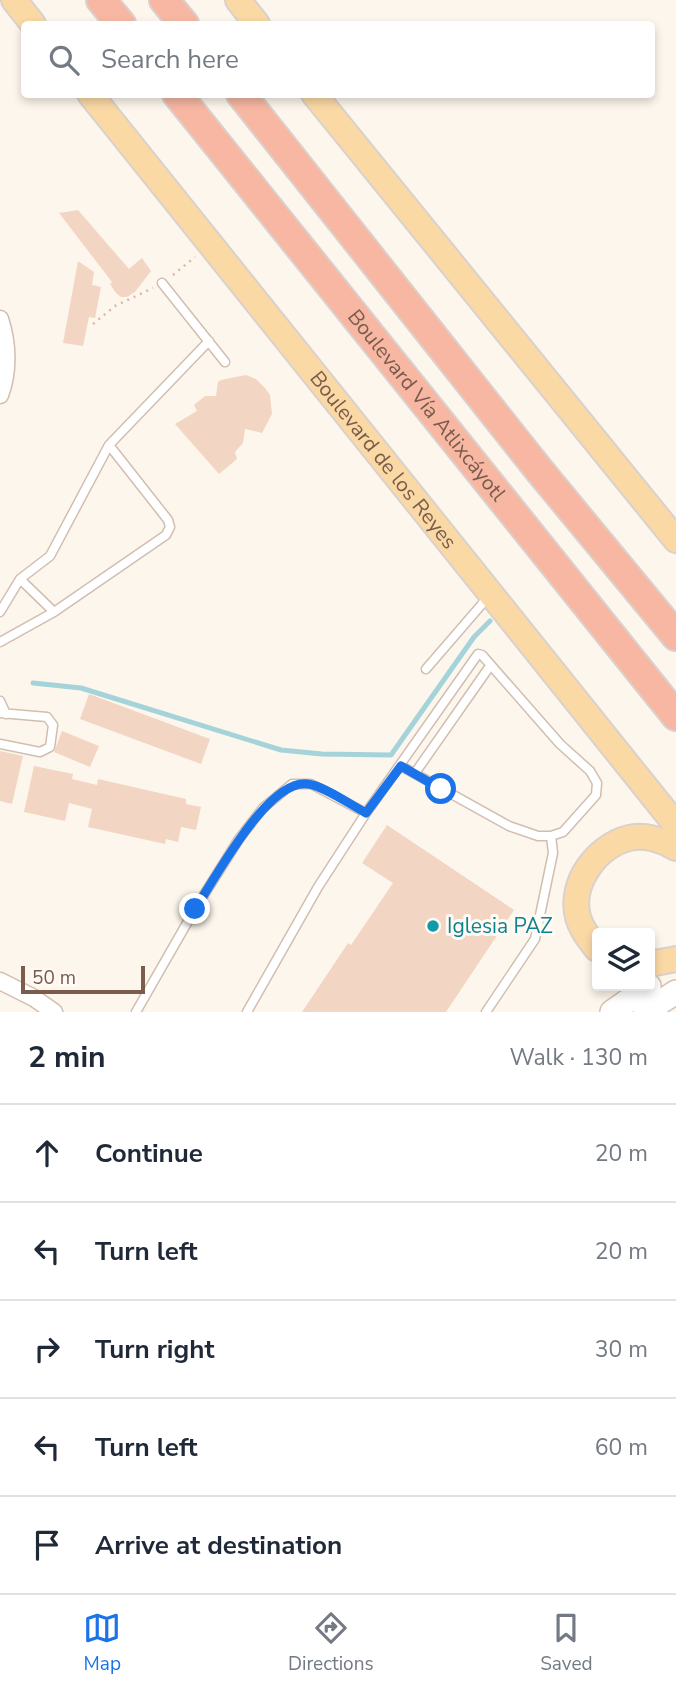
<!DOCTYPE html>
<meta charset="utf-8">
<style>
:root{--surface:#fff;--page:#f2f2f3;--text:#1f2937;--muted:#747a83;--line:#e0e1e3;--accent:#1a73e8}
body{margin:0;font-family:"Nunito Sans",sans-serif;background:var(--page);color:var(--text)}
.controls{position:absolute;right:21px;bottom:21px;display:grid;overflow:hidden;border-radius:7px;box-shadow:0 4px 10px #0003}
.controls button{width:63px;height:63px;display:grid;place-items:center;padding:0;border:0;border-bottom:2px solid var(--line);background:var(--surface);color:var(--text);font:35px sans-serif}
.scale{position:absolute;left:21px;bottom:18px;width:124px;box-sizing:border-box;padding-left:7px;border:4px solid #7a5c4d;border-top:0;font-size:19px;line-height:24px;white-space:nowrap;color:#7a5c4d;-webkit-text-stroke:5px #fffaf3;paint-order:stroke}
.stop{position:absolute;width:21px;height:21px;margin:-16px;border:5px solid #1a73e8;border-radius:50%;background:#fff}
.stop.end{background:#1a73e8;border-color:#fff;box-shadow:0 2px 7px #0008}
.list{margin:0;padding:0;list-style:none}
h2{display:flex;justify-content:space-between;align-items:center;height:91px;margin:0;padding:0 28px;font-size:30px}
h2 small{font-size:23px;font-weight:400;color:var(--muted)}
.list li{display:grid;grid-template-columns:46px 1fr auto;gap:21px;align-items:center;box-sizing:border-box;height:98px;padding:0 28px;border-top:2px solid var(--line)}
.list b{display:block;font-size:26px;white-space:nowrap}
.list em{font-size:23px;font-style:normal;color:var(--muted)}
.icon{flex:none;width:38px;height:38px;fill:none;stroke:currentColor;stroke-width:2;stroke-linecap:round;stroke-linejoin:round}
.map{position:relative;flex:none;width:676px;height:1012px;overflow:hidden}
.search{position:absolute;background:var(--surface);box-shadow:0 4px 10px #0003;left:21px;right:21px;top:21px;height:77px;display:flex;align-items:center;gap:18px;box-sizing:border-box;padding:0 24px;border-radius:7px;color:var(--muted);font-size:26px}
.sheet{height:581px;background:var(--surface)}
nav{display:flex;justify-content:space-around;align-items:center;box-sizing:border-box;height:98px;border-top:2px solid var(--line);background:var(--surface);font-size:19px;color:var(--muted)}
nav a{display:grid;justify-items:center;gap:4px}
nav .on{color:var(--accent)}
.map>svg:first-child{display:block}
</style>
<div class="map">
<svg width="676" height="1012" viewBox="0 0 676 1012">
<rect width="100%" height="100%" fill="#fdf6ec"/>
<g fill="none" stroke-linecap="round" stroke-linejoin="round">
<!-- stream -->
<path stroke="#a5d3da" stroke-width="5" d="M33 683 81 688 281 750 322 754 391 755 474 637 490 621"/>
</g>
<!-- building -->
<path fill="#f3d5c3" d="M78 210 129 269 142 258 151 271 135 292 127 297H121L116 293 110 284 112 282 59 213Z
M78 261 94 272 92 285 101 287 95 318 89 317 83 346 63 343Z
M246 375 256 379 265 388 270 395 272 414 262 433 245 429 243 443 235 452 237 459 219 474 175 424 197 411 194 405 205 396H216L218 382 221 380Z
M89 694 210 739 201 764 80 719Z
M62 731 99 746 90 767 54 752Z
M0 751 23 756 12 804 0 801Z
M34 766 73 774 72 779 97 785 98 779 186 799V804L201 807 196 830 181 827 178 842 166 839 165 844 88 827 92 809 69 803 65 821 24 812Z
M387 825 514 910 446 1012H302L348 943 351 945 393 883 362 863Z"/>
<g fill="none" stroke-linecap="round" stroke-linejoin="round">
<defs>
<path id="service" d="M162 283 225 362
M20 579 54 612 166 535 170 527 168 520 109 445
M0 612 20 579 50 556 109 445 209 341
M0 642 54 612
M426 669 489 596
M0 701 6 714
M0 713 47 717 53 725 50 747 40 752 0 744
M415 773 490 666
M366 813 478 654 482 655 560 744 590 771 597 783 596 795 563 832 551 836H538L509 826 401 766
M136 1012 195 909 239 839 263 808 292 784H311L366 813 318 887 247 1012
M486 1012 535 939 553 853 551 836"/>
<path id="minor" d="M0 319C8 343 9 372 0 395
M0 981 34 998 54 1012"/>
<path id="secondary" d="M612 1012 649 986
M645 1012 676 992"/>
<g id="primary">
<path d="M14 0 33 24"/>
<path d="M238 0 257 24"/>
<path id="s1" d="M90 94 676 825"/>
<path d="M314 94 676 540"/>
<path d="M597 949C590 940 581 929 578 917 569 883 597 846 629 838 644 834 663 840 676 848"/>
<path d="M650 964 676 959"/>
</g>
<g id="motorway">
<path d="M101 0 121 24"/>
<path d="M164 0 184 24"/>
<path id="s2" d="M177 94 676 716"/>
<path d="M241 94 539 470 676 636"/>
</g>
</defs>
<!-- service casing -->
<use href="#service" stroke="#d1beb0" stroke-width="11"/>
<!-- minor casing -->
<use href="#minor" stroke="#d1beb0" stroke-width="19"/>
<!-- secondary casing -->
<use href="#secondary" stroke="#d6c0b0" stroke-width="26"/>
<!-- primary casing -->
<use href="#primary" stroke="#dad1cd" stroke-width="28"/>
<!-- motorway casing -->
<use href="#motorway" stroke="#dad1cd" stroke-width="32"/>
<!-- path -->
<path stroke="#d9b8a5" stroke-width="2.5" stroke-dasharray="2 5" stroke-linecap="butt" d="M173 275 195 257
M93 324 115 306 153 288"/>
<!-- service -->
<use href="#service" stroke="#fff" stroke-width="8"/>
<!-- minor -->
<use href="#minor" stroke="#fff" stroke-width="16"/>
<!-- secondary -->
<use href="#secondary" stroke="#fff" stroke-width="23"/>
<!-- primary -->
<use href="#primary" stroke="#fbd9a5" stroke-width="24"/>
<!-- motorway -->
<use href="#motorway" stroke="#f7b7a3" stroke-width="28"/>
</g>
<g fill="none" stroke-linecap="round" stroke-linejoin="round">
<!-- route -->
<path stroke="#1a73e8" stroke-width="9" d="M195 909C215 879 268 778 308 784 324 786 351 805 366 813L401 766 441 789"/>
</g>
<!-- markers -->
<circle fill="#0f9aa8" stroke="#fffaf3" stroke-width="2.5" cx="433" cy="926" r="7"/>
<g text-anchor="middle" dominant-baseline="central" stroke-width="6" stroke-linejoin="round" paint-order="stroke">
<!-- street labels -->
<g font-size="21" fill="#7a5c4d" stroke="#fffaf3">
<text stroke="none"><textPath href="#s2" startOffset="399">Boulevard Vía Atlixcáyotl</textPath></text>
<text stroke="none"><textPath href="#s1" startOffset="469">Boulevard de los Reyes</textPath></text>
</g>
<!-- culture labels -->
<g font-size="21" fill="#0d838f" stroke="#fffaf3" text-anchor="start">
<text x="447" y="926">Iglesia PAZ</text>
</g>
</g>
</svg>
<div class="controls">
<button><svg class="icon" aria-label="layers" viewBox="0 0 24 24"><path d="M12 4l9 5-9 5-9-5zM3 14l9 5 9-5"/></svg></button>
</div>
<div class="scale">50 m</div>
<div class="stop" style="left:441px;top:789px"></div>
<div class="stop end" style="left:195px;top:909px"></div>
<div class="search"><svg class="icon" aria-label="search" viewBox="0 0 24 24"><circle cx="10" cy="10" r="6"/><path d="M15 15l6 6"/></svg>Search here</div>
</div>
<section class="sheet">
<h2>2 min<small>Walk · 130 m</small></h2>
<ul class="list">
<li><svg class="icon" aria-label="ahead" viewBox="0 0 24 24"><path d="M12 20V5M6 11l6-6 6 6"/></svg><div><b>Continue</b></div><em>20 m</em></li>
<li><svg class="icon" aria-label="left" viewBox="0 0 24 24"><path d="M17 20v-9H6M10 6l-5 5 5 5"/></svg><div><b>Turn left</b></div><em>20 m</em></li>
<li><svg class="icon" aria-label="right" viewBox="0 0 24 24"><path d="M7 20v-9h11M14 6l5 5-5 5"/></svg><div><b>Turn right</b></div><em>30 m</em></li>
<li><svg class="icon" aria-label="left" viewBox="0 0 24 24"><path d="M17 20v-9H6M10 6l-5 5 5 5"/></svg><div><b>Turn left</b></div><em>60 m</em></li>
<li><svg class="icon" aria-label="arrive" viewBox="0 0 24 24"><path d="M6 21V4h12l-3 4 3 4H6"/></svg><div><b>Arrive at destination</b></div></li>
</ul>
</section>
<nav>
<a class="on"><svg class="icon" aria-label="map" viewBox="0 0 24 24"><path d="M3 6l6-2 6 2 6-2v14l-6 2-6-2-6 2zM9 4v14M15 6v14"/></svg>Map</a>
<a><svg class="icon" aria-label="directions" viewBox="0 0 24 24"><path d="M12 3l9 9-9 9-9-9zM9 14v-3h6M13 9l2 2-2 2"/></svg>Directions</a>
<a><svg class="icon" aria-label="saved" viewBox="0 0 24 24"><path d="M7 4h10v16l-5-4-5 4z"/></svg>Saved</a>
</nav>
